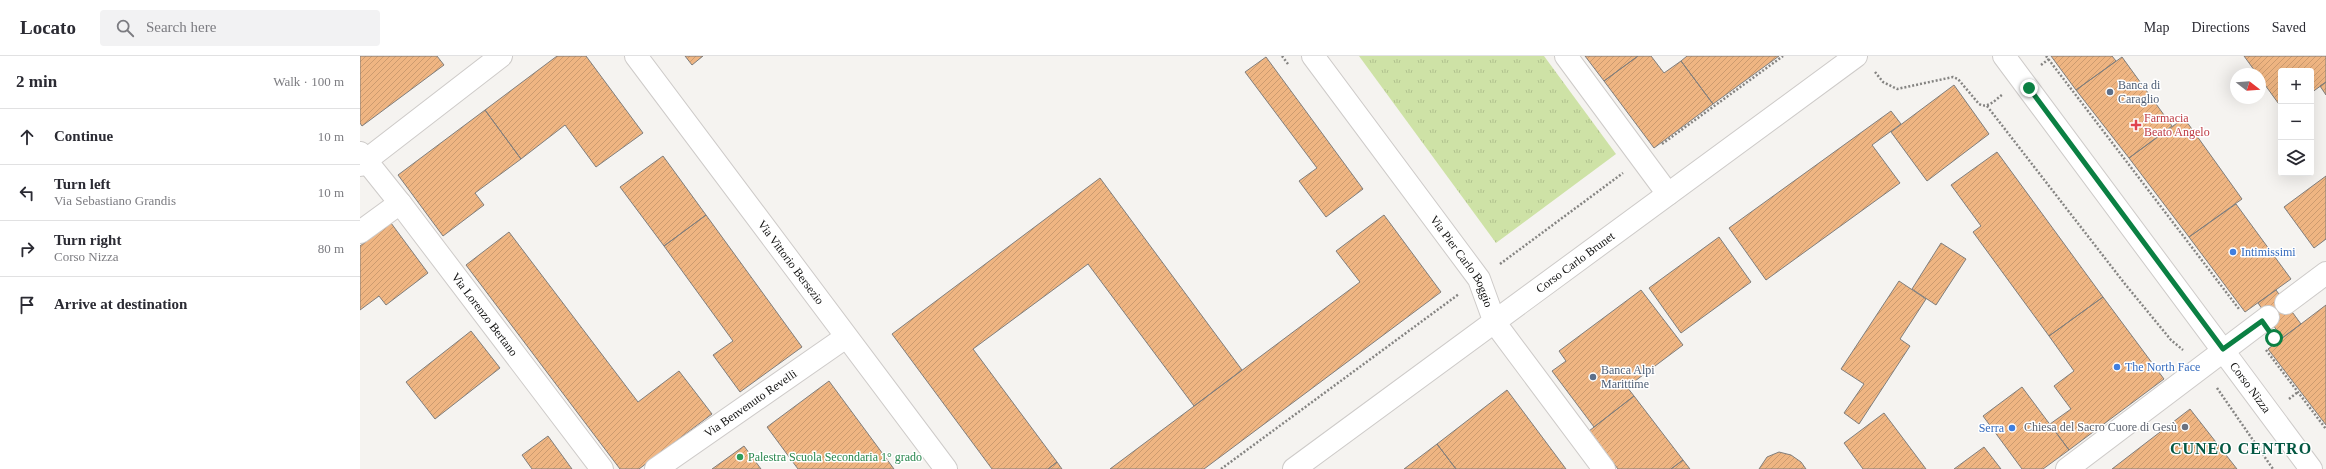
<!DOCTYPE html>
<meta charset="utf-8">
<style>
:root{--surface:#fff;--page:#f2f2f3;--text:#2b2b33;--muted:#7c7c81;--line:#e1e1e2}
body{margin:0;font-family:"Times New Roman",serif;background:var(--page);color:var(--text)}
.controls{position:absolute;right:12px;top:12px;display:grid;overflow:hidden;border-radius:4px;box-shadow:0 4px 16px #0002}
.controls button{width:36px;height:36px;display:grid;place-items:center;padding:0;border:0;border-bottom:1px solid var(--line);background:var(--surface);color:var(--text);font:20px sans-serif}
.compass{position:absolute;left:1870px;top:12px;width:36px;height:36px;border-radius:50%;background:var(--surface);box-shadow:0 4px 16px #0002;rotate:107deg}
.stop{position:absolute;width:12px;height:12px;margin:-9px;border:3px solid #0b8043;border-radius:50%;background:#fff}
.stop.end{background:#0b8043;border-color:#fff;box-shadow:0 1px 4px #0008}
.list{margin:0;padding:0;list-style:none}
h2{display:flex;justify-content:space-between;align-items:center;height:52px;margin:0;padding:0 16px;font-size:17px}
h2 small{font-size:13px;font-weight:400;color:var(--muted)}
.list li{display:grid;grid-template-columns:26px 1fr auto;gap:12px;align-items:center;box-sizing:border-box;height:56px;padding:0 16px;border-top:1px solid var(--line)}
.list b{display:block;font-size:15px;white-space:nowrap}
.list p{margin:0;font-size:13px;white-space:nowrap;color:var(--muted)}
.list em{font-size:13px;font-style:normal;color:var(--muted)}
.icon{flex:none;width:22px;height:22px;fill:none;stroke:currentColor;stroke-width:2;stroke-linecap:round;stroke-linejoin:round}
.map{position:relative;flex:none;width:1966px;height:413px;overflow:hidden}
header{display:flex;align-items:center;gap:24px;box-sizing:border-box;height:56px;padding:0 20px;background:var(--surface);border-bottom:1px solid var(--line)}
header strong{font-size:19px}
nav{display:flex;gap:22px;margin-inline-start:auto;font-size:14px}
.search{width:280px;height:36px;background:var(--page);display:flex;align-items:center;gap:10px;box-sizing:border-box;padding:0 14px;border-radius:4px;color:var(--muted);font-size:15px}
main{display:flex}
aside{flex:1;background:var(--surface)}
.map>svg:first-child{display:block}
</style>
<header>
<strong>Locato</strong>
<div class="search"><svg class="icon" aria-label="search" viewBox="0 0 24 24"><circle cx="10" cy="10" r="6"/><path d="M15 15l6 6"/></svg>Search here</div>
<nav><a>Map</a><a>Directions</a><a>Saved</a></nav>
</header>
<main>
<aside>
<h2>2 min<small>Walk · 100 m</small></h2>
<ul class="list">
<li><svg class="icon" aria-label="ahead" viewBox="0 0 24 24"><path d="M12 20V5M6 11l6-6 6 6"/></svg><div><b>Continue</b></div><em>10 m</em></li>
<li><svg class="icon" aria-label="left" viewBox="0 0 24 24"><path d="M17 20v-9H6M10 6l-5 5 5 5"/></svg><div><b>Turn left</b><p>Via Sebastiano Grandis</p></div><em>10 m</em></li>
<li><svg class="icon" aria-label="right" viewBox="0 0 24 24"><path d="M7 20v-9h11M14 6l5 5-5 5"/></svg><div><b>Turn right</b><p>Corso Nizza</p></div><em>80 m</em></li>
<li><svg class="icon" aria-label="arrive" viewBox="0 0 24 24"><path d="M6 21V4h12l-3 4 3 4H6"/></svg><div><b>Arrive at destination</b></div></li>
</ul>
</aside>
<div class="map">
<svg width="1966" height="413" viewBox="0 0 1966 413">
<defs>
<pattern id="grass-tufts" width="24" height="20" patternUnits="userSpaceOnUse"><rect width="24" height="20" fill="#cee2a6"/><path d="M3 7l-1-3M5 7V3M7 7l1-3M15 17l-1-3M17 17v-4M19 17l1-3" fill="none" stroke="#b0c18e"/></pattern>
<pattern id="building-hatch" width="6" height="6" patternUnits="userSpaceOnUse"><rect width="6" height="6" fill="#efb582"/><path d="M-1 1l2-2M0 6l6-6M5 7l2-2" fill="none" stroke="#cc9b6f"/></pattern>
</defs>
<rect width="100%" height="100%" fill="#f5f3f0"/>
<!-- grass -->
<path fill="url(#grass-tufts)" d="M999 0H1184L1256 98 1136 187Z"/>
<!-- building -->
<path fill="url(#building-hatch)" stroke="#807e7c" d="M0 0H77L84 9 2 70 0 67Z
M197 0H226L283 77 236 111 205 69 161 103 125 54Z
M325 0H343L332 9Z
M1225 0H1278L1244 25Z
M1278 0H1291L1304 17 1321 5 1353 48 1294 92 1244 25Z
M1327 0H1419L1353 48 1321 5Z
M1691 0H1752L1756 5 1716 34Z
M1884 0H1966V26L1951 37V15H1921V51L1900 22V18H1897Z
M906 1 1003 133 966 161 939 125 957 112 885 16Z
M1762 1 1812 70 1769 102 1716 34Z
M1966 26V39L1960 30Z
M1594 29 1629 78 1567 125 1531 76Z
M125 54 161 103 115 137 124 149 83 180 38 119Z
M1531 55 1541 68 1512 89 1540 127 1406 224 1369 172Z
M1824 62 1882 143 1829 181 1769 102Z
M1637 96 1743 241 1689 280 1613 176 1621 170 1591 129Z
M303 100 346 159 304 190 260 131Z
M1966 120V183L1954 192 1924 151Z
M740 122 882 314 834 350 728 208 613 293 697 406 688 413H632L532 278Z
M1876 148 1931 223 1885 256 1829 181Z
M346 159 442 291 380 336 353 299 373 285 304 190Z
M1024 159 1081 236 844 413H750L1000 226 976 195Z
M31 167 68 217 26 249 19 240 0 254V190Z
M149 176 278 346 319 315 352 358 279 413H260L106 209Z
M1359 181 1391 226 1321 277 1289 232Z
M1581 187 1606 203 1576 249 1552 233Z
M1539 225 1566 243 1540 283 1550 290 1499 368 1484 357 1504 328 1481 313Z
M1281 234 1323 289 1267 331 1274 340 1234 371 1192 315 1206 305 1199 295Z
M1916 234 1941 268 1922 282 1898 247Z
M1743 241 1804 323 1709 394 1690 368 1711 353 1694 330 1714 315 1689 280Z
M1966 249V369L1908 293Z
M111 275 140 312 75 363 46 326Z
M469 325 534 413H438L407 371Z
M1662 331 1709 394 1683 413H1662L1623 360Z
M1147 334 1206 413H1096L1077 388Z
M1274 340 1323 404 1311 413H1258L1229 375Z
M1830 353 1877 413H1752Z
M1524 357 1566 413H1503L1484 387Z
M188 380 212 413H172L162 399Z
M1077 388 1096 413H1044Z
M384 390 401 413H352Z
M1624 391 1641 413H1594Z
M1419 396 1431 399 1441 406 1446 413H1399L1407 401Z
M1323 404 1330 413H1311Z
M697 406 702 413H688Z"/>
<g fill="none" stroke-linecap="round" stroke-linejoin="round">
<defs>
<g id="minor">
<path id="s1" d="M276 0 586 413"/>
<path id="s2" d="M953 0 1119 223 1135 267 1244 413"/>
<path d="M1206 0 1308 138"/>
<path id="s3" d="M1644 0 1951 413"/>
<path id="s4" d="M0 97 40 147 242 413"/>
<path d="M0 109 141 0"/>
<path d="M0 176 40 147"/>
<path d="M1926 247 1966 217"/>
<path id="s5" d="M296 413 486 281"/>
<path id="s6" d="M934 413 1496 0"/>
<path d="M1707 413 1908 261"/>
</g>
</defs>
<!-- minor casing -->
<use href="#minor" stroke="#cecbc9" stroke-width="24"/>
<!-- path -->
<path stroke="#858482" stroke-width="2.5" stroke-dasharray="2 2" stroke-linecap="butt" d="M922 0 928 8
M1686 0 1879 253
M1681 9 1689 3
M1515 16 1523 26 1537 33 1593 21 1598 23 1619 48C1628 53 1635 44 1642 39
M1627 50 1765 228 1811 284 1823 294
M1302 88 1423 0
M1140 208 1263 117
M1906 294 1966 373
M1857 332 1913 413
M1929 343 1938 336
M861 413 1099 238"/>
<!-- minor -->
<use href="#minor" stroke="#fff" stroke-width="22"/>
</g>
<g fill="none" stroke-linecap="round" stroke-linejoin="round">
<!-- route -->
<path stroke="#0b8043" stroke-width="5" d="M1669 32 1863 293 1902 265 1914 282"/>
</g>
<!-- markers -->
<g fill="#5c6f8a" stroke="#fff" stroke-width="1.5">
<circle cx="1750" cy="36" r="4"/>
<circle cx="1233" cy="321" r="4"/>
</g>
<path fill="#e0444e" stroke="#fff" stroke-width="1.5" d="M1774 63h4v4h4v4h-4v4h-4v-4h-4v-4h4z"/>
<g fill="#3f7fe0" stroke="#fff" stroke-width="1.5">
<circle cx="1873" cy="196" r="4"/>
<circle cx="1757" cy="311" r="4"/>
<circle cx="1652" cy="372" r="4"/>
</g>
<circle fill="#6b7280" stroke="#fff" stroke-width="1.5" cx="1825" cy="371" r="4"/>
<circle fill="#2e9e5b" stroke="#fff" stroke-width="1.5" cx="380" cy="401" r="4"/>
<g text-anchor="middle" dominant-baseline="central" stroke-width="3" stroke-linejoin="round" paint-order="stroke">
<!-- service labels -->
<g font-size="12" fill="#4e5e75" stroke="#fff" text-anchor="start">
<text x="1758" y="29">Banca di<tspan x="1758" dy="14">Caraglio</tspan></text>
<text x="1241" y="314">Banca Alpi<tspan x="1241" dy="14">Marittime</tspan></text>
</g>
<!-- health labels -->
<g font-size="12" fill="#be3a42" stroke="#fff" text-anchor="start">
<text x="1784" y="62">Farmacia<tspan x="1784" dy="14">Beato Angelo</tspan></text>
</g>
<!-- shop labels -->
<g font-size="12" fill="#366cbe" stroke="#fff" text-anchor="start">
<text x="1881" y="196">Intimissimi</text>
<text x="1765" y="311">The North Face</text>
<text x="1644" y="372" text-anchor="end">Serra</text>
</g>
<!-- street labels -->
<g font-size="12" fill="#111110" stroke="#fff">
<text stroke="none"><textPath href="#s2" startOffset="254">Via Pier Carlo Boggio</textPath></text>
<text stroke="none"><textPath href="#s1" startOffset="258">Via Vittorio Bersezio</textPath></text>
<text stroke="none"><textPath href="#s6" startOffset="349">Corso Carlo Brunet</textPath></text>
<text stroke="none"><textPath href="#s4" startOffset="204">Via Lorenzo Bertano</textPath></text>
<text stroke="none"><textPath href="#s3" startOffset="413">Corso Nizza</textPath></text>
<text stroke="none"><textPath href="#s5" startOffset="115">Via Benvenuto Revelli</textPath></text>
</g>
<!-- worship labels -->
<g font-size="12" fill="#5b616d" stroke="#fff" text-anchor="end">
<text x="1817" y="371">Chiesa del Sacro Cuore di Gesù</text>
</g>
<!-- leisure labels -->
<g font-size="12" fill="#27864d" stroke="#fff" text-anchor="start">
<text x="388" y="401">Palestra Scuola Secondaria 1° grado</text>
</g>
<!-- district labels -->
<g font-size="16" font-weight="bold" letter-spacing="1" fill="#035742" stroke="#fff">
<text x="1881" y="392">CUNEO CENTRO</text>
</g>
</g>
</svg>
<div class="controls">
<button>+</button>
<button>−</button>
<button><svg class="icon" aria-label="layers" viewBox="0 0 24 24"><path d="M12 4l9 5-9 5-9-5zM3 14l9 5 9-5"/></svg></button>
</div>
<svg class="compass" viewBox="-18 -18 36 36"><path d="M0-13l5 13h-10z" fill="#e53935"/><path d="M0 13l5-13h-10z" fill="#7c7c81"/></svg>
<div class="stop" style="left:1914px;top:282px"></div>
<div class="stop end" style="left:1669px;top:32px"></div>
</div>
</main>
